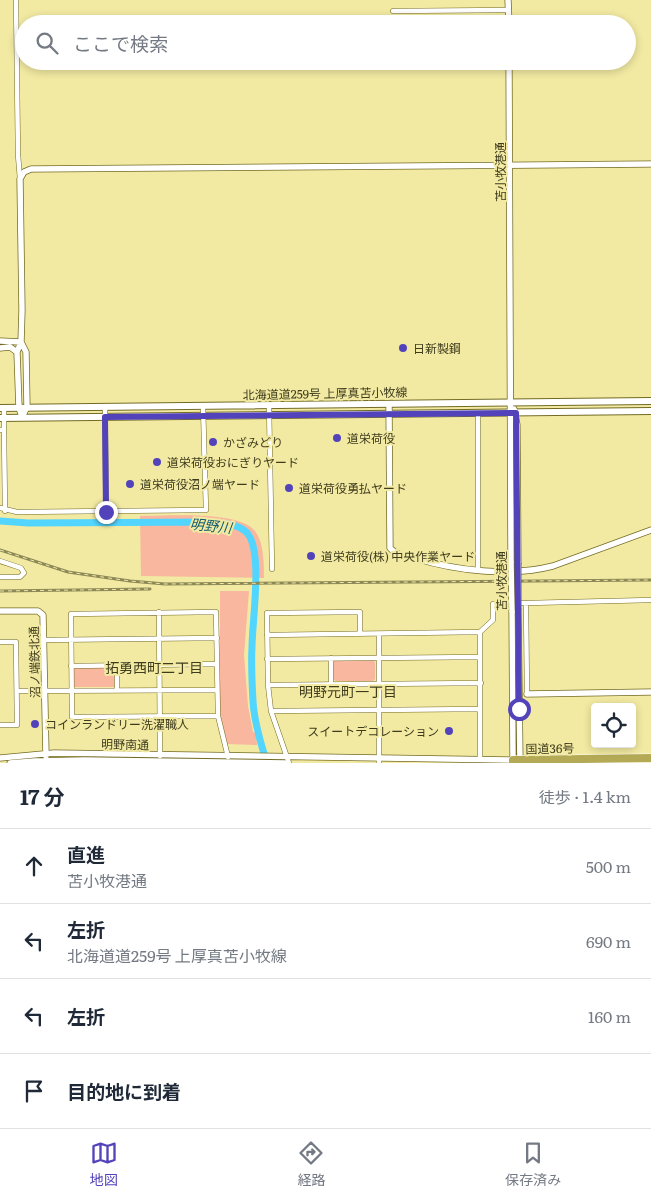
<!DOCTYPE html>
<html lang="ja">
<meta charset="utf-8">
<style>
:root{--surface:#fff;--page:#f2f2f3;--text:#1f2937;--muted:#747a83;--line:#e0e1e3;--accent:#5243ba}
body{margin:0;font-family:Literata,"Noto Sans JP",serif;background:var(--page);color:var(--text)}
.controls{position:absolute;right:15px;bottom:15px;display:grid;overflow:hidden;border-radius:5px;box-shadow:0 2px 8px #0003}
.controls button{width:45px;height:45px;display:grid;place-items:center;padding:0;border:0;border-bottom:1px solid var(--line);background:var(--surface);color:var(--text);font:25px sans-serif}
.stop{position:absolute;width:15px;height:15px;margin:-11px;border:4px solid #5243ba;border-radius:50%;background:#fff}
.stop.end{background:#5243ba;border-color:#fff;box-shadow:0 1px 5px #0008}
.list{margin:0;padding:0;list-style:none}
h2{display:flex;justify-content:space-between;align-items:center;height:65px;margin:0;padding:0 20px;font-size:21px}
h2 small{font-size:16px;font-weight:400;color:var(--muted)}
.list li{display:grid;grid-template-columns:32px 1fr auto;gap:15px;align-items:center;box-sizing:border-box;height:75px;padding:0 20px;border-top:1px solid var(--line)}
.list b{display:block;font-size:19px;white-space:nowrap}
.list p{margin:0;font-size:16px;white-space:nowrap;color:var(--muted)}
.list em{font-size:16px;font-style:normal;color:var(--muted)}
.icon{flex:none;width:28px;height:28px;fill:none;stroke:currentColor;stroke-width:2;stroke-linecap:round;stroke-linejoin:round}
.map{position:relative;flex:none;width:651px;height:763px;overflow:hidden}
.search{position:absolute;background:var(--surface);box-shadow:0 2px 8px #0003;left:15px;right:15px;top:15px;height:55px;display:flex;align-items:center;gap:12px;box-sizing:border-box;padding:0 18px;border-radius:28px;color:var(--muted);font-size:19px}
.sheet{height:365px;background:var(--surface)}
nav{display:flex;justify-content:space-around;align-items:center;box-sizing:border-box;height:70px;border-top:1px solid var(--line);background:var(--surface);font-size:14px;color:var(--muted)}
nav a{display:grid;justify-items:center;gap:2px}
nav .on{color:var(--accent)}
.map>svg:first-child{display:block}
</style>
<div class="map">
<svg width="651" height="763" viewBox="0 0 651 763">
<rect width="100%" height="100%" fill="#f2eaa2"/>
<!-- green -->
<path fill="#f8b79e" d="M140 516C167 516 234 511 253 529 264 539 264 564 264 578L141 576Z
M220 591H249L244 655 248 706 253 732 256 733 257 745 227 744 220 714Z
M335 660H372L375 662V679L373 681H336L333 679V661Z
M113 667 115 669V687H74L73 670 75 668Z"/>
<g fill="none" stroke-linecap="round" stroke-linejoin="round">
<!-- river -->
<path stroke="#52d5fe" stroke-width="7" d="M0 521 28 523 213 522C225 524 240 524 248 534 263 554 252 622 252 647 251 665 252 683 253 701 254 721 260 741 266 760"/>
<defs>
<path id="minor" d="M16 0 18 155 20 179
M393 11 508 10
M269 405 272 569
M105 407 106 512
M4 408V430
M478 413V570
M0 430H4L5 511
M0 508 17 512 206 510 203 406
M0 561 21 568 24 573 20 577H0
M526 603 527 694
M159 612 160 756
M379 634V763
M267 635 480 632 493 620V604L651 600
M43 640 217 638
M0 642H16L17 725H0
M267 659 480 657
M117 665V690
M71 666 217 664
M331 684V658
M268 685 481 683
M17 691 217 690
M271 711 480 709
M218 716 72 717 71 614 216 612 218 716 228 757
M480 759V632
M289 763 271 711 268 685 267 613 360 612V634"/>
<path id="tertiary" d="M508 0 509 24
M509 61 511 563
M0 341 21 342 26 352 27 407 22 417
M0 348 10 347 17 352
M389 404 390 548C396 555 406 556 415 558 457 571 510 577 553 566L651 530
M514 409 517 425 518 563
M22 417 19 408 17 352 21 342 22 310 20 179 24 172 31 169 651 164
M518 610 520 763
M0 611H38L43 615 46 756
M527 694 651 692
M0 758 54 753 513 760 512 611
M10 763 35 761 84 760 285 763"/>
<path id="secondary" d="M0 408 651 401
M0 418 651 411"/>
<path id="trunk" d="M513 763V760L651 758"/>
</defs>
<!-- minor casing -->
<use href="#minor" stroke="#736b24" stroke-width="5.5"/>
<!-- tertiary casing -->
<use href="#tertiary" stroke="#736b24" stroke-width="7"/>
<!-- secondary casing -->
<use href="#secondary" stroke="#736b24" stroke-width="8"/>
<!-- trunk casing -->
<use href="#trunk" stroke="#fff" stroke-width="9"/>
<!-- minor -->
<use href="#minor" stroke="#fff" stroke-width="4.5"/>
<!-- tertiary -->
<use href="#tertiary" stroke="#fff" stroke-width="5.5"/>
<!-- secondary -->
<use href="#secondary" stroke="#fff" stroke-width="6"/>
<!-- trunk -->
<use href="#trunk" stroke="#b4aa56" stroke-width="8"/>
<defs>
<path id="rail" d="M0 550 68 572 130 581 165 584 651 580
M0 591 150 589"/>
</defs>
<!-- rail casing -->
<use href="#rail" stroke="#8d8857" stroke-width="3"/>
<!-- rail -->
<use href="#rail" stroke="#f2eaa2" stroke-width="1" stroke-dasharray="4" stroke-linecap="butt"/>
<defs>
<path id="tertiary-bridge" d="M511 563 512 611
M518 563V610"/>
</defs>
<!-- tertiary-bridge casing -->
<use href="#tertiary-bridge" stroke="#736b24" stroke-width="7" stroke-linecap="butt"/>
<!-- tertiary-bridge -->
<use href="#tertiary-bridge" stroke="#fff" stroke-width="5.5"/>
</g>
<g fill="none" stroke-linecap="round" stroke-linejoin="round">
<!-- route -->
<path stroke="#5243ba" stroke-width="6" d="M106 512 105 417 516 413 519 709"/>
</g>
<!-- markers -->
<g fill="#5243ba" stroke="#f2eaa2" stroke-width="2">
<circle cx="403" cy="348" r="5"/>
<circle cx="337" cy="438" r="5"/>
<circle cx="213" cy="442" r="5"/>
<circle cx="157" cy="462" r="5"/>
<circle cx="130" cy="484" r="5"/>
<circle cx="289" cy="488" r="5"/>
<circle cx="311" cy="556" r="5"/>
<circle cx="35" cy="724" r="5"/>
<circle cx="449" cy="731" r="5"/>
</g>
<g text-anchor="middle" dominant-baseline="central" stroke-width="4" stroke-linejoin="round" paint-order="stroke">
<!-- street labels -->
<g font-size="12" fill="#3f3c1e" stroke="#f2eaa2">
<text transform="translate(500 172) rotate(-90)">苫小牧港通</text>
<text transform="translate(325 393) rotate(-1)">北海道道259号 上厚真苫小牧線</text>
<text transform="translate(501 581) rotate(-90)">苫小牧港通</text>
<text transform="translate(34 662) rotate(-91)">沼ノ端鉄北通</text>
<text transform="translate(125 744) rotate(1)">明野南通</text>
<text transform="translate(550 748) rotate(-1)">国道36号</text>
</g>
<!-- poi labels -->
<g font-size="12" fill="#3f3c1e" stroke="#f2eaa2" text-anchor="start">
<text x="413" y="348">日新製鋼</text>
<text x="347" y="438">道栄荷役</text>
<text x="223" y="442">かざみどり</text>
<text x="167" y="462">道栄荷役おにぎりヤード</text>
<text x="140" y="484">道栄荷役沼ノ端ヤード</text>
<text x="299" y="488">道栄荷役勇払ヤード</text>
<text x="321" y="556">道栄荷役(株) 中央作業ヤード</text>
<text x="45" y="724">コインランドリー洗濯職人</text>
<text x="439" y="731" text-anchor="end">スイートデコレーション</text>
</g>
<!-- water labels -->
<g font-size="14" font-style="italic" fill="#125b70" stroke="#f2eaa2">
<text transform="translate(211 525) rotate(6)">明野川</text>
</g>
<!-- neighbourhood labels -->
<g font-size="14" fill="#3f3c1e" stroke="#f2eaa2">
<text x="154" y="667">拓勇西町二丁目</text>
<text x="348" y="691">明野元町一丁目</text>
</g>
</g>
</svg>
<div class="controls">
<button><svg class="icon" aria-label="locate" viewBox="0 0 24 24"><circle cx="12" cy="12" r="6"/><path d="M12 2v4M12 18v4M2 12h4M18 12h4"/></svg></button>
</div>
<div class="stop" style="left:519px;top:709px"></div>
<div class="stop end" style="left:106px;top:512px"></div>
<div class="search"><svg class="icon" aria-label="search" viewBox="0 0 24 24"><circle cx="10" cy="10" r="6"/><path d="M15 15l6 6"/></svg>ここで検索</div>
</div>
<section class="sheet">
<h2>17 分<small>徒歩 · 1.4 km</small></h2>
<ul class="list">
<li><svg class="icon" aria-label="ahead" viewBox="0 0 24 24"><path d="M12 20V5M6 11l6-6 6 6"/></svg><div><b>直進</b><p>苫小牧港通</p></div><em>500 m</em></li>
<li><svg class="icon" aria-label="left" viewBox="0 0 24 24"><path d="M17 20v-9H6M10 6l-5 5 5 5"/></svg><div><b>左折</b><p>北海道道259号 上厚真苫小牧線</p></div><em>690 m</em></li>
<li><svg class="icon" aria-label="left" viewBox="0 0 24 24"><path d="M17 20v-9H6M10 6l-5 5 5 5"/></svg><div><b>左折</b></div><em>160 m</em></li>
<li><svg class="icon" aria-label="arrive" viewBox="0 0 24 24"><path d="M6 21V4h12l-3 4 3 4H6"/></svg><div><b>目的地に到着</b></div></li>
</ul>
</section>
<nav>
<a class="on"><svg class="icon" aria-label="map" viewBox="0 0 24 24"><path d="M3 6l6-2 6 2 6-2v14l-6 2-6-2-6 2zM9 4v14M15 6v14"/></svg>地図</a>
<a><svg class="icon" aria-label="directions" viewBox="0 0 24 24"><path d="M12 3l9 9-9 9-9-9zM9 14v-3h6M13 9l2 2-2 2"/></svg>経路</a>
<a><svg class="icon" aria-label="saved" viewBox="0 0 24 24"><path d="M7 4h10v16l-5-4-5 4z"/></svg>保存済み</a>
</nav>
